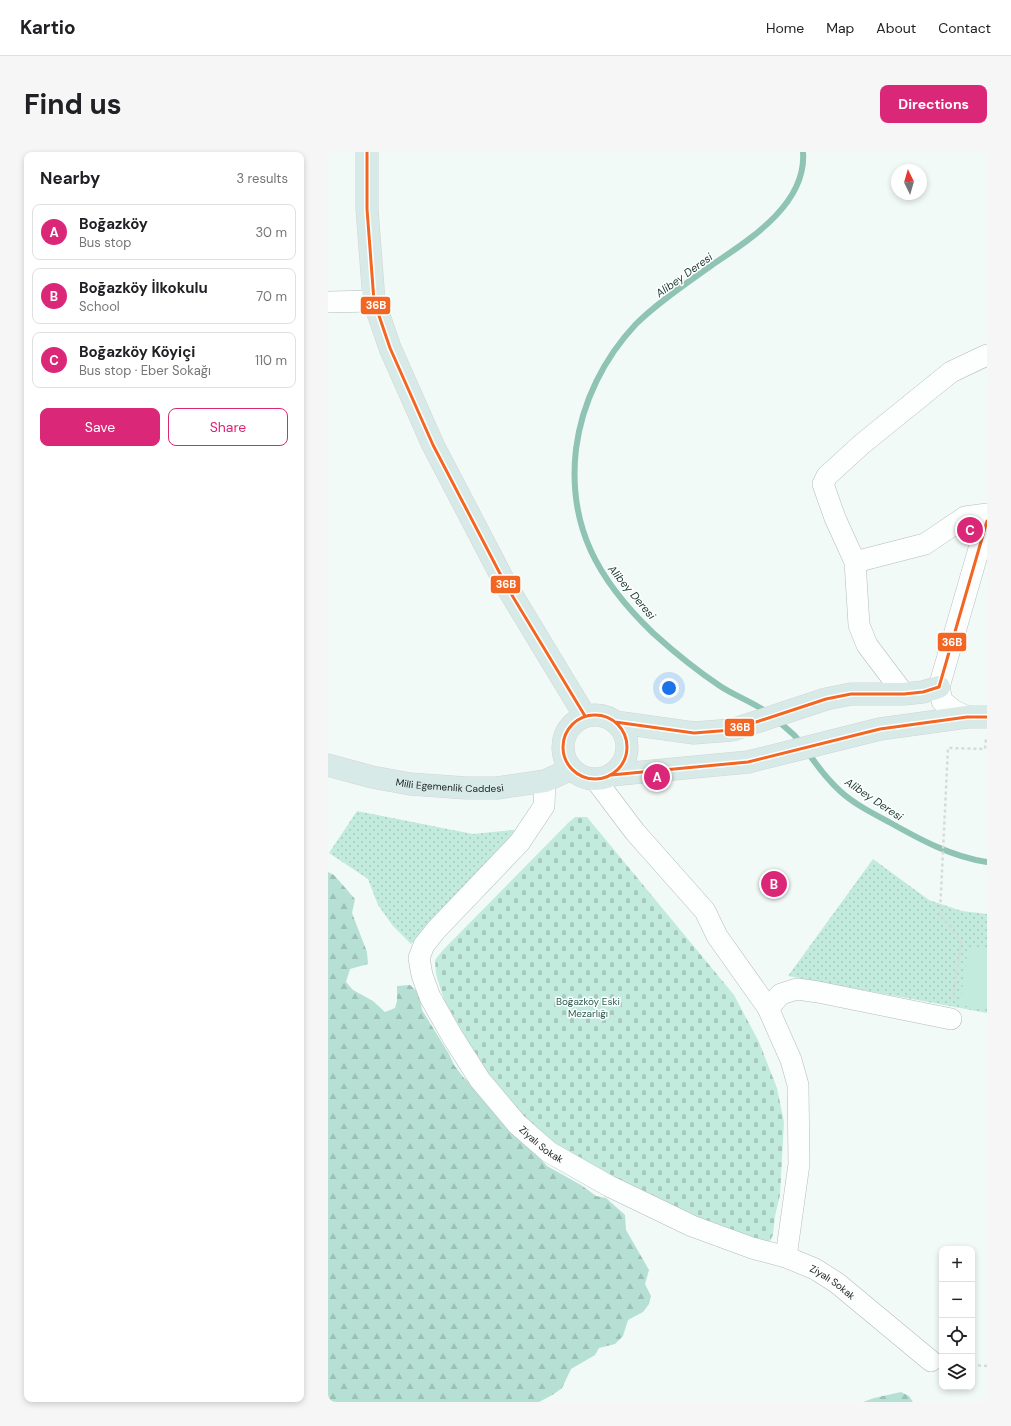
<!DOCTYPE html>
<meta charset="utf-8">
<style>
:root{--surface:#fff;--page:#f6f6f6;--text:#202124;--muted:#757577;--line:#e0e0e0;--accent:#db2777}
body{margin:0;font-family:"DM Sans",sans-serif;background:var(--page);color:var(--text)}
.controls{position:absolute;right:12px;bottom:12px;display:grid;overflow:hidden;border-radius:8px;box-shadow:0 2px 6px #0003}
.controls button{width:36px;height:36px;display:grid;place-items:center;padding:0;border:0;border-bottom:1px solid var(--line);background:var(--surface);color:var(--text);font:20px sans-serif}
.compass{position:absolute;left:563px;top:12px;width:36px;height:36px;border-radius:50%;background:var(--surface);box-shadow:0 2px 6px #0003;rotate:355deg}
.you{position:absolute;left:341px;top:536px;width:14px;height:14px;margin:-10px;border:3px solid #fff;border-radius:50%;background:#1a73e8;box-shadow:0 0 0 6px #1a73e833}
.badge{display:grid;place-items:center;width:26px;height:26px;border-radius:50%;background:var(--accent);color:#fff;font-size:13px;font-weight:700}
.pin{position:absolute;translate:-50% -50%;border:2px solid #fff;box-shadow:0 1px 4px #0006}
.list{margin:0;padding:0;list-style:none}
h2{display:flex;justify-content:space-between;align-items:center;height:52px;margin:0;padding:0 16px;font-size:17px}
h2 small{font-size:13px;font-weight:400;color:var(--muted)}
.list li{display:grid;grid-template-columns:26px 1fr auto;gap:12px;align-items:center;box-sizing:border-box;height:56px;margin:0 8px 8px;padding:0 8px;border:1px solid var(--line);border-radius:8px}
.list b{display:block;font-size:15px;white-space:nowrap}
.list p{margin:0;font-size:13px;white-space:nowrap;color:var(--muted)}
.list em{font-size:13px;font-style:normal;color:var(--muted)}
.actions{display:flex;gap:8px;padding:12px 16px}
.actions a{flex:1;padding:9px 0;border:1px solid var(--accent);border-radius:8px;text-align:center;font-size:14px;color:var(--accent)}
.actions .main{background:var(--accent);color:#fff}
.icon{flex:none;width:22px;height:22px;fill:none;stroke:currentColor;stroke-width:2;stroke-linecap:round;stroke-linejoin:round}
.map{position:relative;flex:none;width:659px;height:1250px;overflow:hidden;border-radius:8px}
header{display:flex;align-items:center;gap:24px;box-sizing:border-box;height:56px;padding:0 20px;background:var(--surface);border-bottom:1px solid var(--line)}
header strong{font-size:19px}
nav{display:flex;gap:22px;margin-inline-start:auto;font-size:14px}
.intro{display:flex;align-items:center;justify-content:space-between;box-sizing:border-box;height:96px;padding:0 24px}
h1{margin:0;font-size:28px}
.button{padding:10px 18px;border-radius:8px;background:var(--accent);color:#fff;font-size:14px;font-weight:700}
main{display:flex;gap:24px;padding:0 24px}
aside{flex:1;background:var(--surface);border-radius:8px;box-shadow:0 2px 6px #0003}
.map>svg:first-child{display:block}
</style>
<header>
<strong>Kartio</strong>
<nav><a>Home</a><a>Map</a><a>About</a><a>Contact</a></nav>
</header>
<div class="intro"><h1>Find us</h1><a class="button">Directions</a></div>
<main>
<aside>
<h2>Nearby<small>3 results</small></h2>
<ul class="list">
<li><span class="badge">A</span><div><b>Boğazköy</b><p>Bus stop</p></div><em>30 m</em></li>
<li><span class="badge">B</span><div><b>Boğazköy İlkokulu</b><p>School</p></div><em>70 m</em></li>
<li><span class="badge">C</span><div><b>Boğazköy Köyiçi</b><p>Bus stop · Eber Sokağı</p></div><em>110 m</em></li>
</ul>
<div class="actions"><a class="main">Save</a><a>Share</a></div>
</aside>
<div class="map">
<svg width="659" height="1250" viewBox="0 0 659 1250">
<defs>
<pattern id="grass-dots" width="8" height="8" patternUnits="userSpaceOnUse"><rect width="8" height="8" fill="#c2ebde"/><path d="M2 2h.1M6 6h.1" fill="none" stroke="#a6c9be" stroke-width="1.8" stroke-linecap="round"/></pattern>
<pattern id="forest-firs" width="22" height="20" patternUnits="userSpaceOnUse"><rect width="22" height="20" fill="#b5e0d3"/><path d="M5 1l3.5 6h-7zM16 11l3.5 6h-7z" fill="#9bc0b5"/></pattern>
<pattern id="cemetery-stones" width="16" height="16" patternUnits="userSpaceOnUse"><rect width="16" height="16" fill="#c2ebde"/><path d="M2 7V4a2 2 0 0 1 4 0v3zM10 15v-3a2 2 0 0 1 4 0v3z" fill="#a6c9be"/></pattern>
</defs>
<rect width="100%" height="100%" fill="#f2faf8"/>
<!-- grass -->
<path fill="url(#grass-dots)" d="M29 659 145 682 196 677 192 690 83 792 65 774 50 753 40 727 1 701Z
M545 707 601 748 634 759 659 762V861L460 824Z"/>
<!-- forest -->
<path fill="url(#forest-firs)" d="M0 720 6 723 27 747 24 761 39 800 40 812 22 817 18 830 25 838 45 849 57 860 67 856 69 849V834L82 833 91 841 94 858 121 902 126 913 136 926 145 934 219 1014 253 1033 268 1044 278 1046 297 1063 298 1078 321 1118 317 1132 323 1144 321 1152 315 1160 300 1168 295 1184 287 1192 271 1196 267 1203 243 1217 234 1236 226 1242 211 1250H0Z
M573 1240 581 1244 585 1250H535L546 1246Z"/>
<!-- cemetery -->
<path fill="url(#cemetery-stones)" d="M247 665H259L406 843 431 890 449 936 456 970 452 1043 447 1064 445 1083 440 1093 280 1033 199 968 159 922 116 848 108 822 107 808 115 798 240 671Z"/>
<!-- pitch -->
<path fill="#c2ebde" d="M640 795 659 797V857L632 853Z"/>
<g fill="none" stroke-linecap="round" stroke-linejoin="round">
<!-- stream -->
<path stroke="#8fc3b3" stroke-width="6" d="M440 561C425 550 407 544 392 534 368 518 346 500 325 481 271 429 239 375 248 297 254 250 276 206 308 172 330 150 359 131 384 113 421 88 479 52 475 0
M449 568 466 583 474 592
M479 599C489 614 499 627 512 639 526 652 544 661 561 670 591 687 624 705 659 710"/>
<defs>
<g id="minor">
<path d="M0 150 46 149"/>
<path d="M527 410 597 392 637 365 659 362"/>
<path d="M576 542 539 493 531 473 527 410 507 366 495 332 499 324 534 292 623 220 659 203"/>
<path d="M639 565 625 558 614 549 611 535 659 369"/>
<path d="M267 627 307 680 377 759 389 784 440 856 463 908 470 933 471 1012 458 1105"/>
<path id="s1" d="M217 629 216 654 192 690 108 778 96 793 91 806 94 823 102 845 124 884 152 928 189 972 221 1000 281 1034 364 1074 424 1096 458 1105 487 1117 509 1131 603 1209"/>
<path d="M440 856 453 842 469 837 490 840 623 867"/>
</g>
<g id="major">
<path d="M39 0V57L46 149 62 196 105 293 179 435 257 564"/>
<circle cx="267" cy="595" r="32"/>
<path d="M287 570 366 581 404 578 498 547 523 542H576L595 540 611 535"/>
<path id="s2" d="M0 613 44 625 82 632 138 636H169L217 629 243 617"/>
<path d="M283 623 420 610 552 577 639 565H659"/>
</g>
</defs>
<!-- minor casing -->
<use href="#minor" stroke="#b5bcba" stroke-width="22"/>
<!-- major casing -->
<use href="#major" stroke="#d1d5d4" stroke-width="23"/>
<!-- path -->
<path stroke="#d7dad9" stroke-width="2.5" stroke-dasharray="3 3" stroke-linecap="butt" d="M625 845 633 790 612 761 620 596 657 597 658 586
M644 1213 659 1214"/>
<!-- minor -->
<use href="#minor" stroke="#fdfefe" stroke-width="21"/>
<!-- major -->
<use href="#major" stroke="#d8eae7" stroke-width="22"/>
<defs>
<path id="bus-1" d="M39 0V57L46 149 62 196 105 293 179 435 257 564
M235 595a32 32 0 1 1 64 0a32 32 0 1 1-64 0Z
M287 570 366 581 404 578 498 547 523 542H576L595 540 611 535 659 369
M283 623 420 610 552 577 639 565H659"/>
</defs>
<!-- bus-1 casing -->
<use href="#bus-1" stroke="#fff" stroke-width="6"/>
<!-- bus-1 -->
<use href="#bus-1" stroke="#f26522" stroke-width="3"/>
</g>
<g text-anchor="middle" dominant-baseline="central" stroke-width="3" stroke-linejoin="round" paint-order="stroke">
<!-- street labels -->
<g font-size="10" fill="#1a211f" stroke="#fff">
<text stroke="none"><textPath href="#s2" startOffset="124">Milli Egemenlik Caddesi</textPath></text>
<text stroke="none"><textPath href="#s1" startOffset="450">Ziyalı Sokak</textPath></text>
<text stroke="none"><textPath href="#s1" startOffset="774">Ziyalı Sokak</textPath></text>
</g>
<!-- park labels -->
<g font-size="10" fill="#276051" stroke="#fff">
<text x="260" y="849">Boğazköy Eski<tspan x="260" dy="12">Mezarlığı</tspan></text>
</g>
<!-- water labels -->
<g font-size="11" font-style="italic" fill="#17382f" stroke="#fff">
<text transform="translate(356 123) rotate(-36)">Alibey Deresi</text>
<text transform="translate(304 440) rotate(50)">Alibey Deresi</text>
<text transform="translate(546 647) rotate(34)">Alibey Deresi</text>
</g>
</g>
<g stroke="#fff" stroke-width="1.5">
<rect x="32" y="144" width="31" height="19" rx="4" fill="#f26522"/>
<rect x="162" y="423" width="31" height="19" rx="4" fill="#f26522"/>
<rect x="609" y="480" width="30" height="20" rx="4" fill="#f26522"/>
<rect x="396" y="566" width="31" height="19" rx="4" fill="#f26522"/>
</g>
<g font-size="11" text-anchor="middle" font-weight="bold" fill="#fff">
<text x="48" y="157">36B</text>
<text x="178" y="436">36B</text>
<text x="624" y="494">36B</text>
<text x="412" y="579">36B</text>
</g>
</svg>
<div class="controls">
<button>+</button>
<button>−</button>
<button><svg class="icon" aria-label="locate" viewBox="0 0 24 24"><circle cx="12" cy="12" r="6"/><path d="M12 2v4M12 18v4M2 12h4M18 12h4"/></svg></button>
<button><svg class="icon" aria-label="layers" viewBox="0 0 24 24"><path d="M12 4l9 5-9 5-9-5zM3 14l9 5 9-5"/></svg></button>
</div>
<svg class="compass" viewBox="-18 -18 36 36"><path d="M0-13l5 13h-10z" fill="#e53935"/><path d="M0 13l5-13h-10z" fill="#757577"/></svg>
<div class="you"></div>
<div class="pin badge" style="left:329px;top:625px">A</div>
<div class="pin badge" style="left:446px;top:732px">B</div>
<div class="pin badge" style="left:642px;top:378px">C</div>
</div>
</main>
